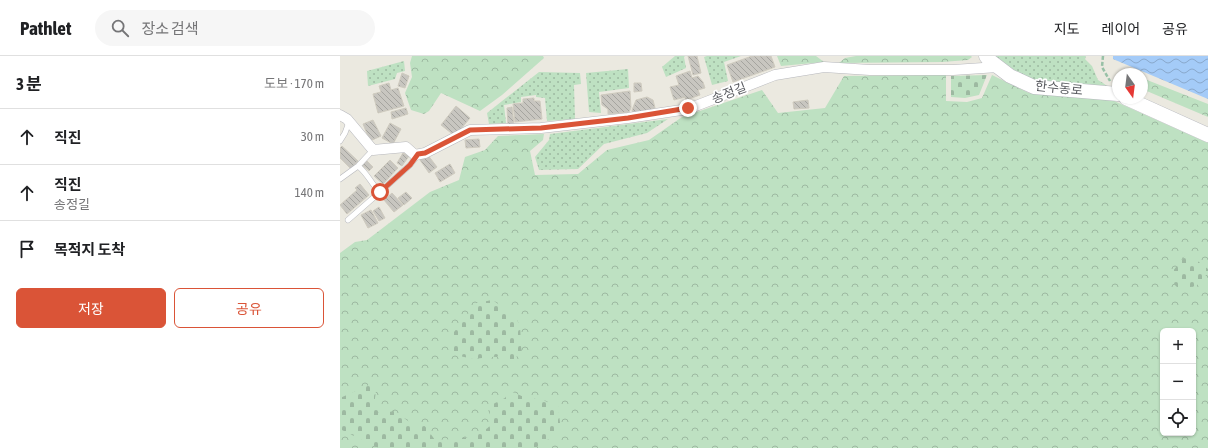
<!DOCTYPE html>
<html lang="ko">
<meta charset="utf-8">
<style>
:root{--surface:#fff;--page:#f6f6f6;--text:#202124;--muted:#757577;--line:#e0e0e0;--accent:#da5437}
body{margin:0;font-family:"Asap Condensed","Noto Sans KR",sans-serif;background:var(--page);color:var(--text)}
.controls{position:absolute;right:12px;bottom:12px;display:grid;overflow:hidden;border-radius:6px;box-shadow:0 1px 3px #0004}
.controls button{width:36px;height:36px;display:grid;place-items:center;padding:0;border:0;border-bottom:1px solid var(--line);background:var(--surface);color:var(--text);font:20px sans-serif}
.compass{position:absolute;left:772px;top:12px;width:36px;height:36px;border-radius:50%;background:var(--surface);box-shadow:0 1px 3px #0004;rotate:166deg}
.stop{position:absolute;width:12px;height:12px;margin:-9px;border:3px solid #da5437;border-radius:50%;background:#fff}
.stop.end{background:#da5437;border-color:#fff;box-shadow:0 1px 4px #0008}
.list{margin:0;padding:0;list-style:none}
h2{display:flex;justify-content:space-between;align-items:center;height:52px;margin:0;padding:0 16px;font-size:17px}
h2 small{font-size:13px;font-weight:400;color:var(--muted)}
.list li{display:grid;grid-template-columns:26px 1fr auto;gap:12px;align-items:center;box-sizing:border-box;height:56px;padding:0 16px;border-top:1px solid var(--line)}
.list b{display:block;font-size:15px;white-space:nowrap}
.list p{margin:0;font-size:13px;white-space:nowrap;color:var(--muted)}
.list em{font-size:13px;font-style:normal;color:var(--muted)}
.actions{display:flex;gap:8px;padding:12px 16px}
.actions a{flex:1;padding:9px 0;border:1px solid var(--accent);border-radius:6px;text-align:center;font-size:14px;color:var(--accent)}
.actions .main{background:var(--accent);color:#fff}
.icon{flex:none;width:22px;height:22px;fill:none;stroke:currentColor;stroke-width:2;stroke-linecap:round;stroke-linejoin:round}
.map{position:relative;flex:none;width:868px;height:392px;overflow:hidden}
header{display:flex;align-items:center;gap:24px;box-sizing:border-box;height:56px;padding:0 20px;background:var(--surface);border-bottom:1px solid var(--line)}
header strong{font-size:19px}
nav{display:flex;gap:22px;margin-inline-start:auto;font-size:14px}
.search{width:280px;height:36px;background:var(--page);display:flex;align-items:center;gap:10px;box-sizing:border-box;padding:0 14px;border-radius:22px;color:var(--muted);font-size:15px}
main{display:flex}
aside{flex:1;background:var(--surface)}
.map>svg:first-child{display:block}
</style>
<header>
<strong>Pathlet</strong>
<div class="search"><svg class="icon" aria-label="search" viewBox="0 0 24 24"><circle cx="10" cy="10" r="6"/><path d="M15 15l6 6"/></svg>장소 검색</div>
<nav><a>지도</a><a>레이어</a><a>공유</a></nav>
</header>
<main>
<aside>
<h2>3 분<small>도보 · 170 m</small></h2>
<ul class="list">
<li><svg class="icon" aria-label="ahead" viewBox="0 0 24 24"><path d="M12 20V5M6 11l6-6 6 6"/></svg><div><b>직진</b></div><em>30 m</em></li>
<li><svg class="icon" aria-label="ahead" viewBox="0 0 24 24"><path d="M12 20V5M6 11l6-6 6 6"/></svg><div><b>직진</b><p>송정길</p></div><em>140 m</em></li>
<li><svg class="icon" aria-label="arrive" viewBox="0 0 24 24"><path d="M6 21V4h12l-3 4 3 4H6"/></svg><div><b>목적지 도착</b></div></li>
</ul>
<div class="actions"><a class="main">저장</a><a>공유</a></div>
</aside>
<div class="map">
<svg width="868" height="392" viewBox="0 0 868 392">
<defs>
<pattern id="grass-dots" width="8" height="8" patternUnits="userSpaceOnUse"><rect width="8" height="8" fill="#bee1c2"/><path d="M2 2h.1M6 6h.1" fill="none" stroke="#9db9a1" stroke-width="1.8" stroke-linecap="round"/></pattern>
<pattern id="forest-crowns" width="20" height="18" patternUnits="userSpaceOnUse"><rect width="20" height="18" fill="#bee1c2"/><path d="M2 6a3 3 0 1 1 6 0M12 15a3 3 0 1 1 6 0" fill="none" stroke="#9db9a1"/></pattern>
<pattern id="cemetery-stones" width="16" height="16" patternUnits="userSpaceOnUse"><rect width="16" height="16" fill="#bee1c2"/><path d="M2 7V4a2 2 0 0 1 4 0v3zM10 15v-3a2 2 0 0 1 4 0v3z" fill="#9db9a1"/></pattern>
<pattern id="water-waves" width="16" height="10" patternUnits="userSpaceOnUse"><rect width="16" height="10" fill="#a4cbf8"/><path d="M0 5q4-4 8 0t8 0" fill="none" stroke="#89a8cc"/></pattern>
<pattern id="building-back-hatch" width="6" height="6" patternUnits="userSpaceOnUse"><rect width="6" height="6" fill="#c8c6c0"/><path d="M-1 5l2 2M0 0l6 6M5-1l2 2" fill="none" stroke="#a5a49f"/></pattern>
</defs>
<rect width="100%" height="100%" fill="#ebe9e0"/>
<!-- grass -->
<path fill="url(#grass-dots)" d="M335 0H345L344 1 346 12 326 21 322 11Z
M367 0H401L384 6 388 25 372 29 364 1Z
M655 0H746L745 3 752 10 758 24 763 27 767 30 701 26 685 22Z
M64 5 65 15 57 17 55 23 28 30 27 15Z
M288 13 289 32 259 36 261 57 249 56 246 17Z
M199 16 240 17 241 28 234 29 235 63 207 65 205 42 196 41V39L181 41V46L164 49 166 67 149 68 147 57Z
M328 63 307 77 264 88 238 113 199 114 195 101 209 84 210 78Z"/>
<!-- forest -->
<path fill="url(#forest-crowns)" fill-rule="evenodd" d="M72 0H203L204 2 162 39 140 55 101 37 89 55 84 58 71 54 65 37 72 21 70 7Z
M437 0H476L484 6 441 10Z
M516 0H631L632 1 628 4 602 6 499 7 505 2Z
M606 19V45L627 46 642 42 652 19 689 37 772 44 868 87V392H0V197L15 186 27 184 90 136 119 124 125 101 145 94 158 80 204 78 203 84 190 95 195 119 238 118 267 94 309 84 342 61 422 34 438 57 485 52 504 20ZM823 275H853V377H823Z
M802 22 868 48V61L802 33Z"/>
<!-- cemetery -->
<path fill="url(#cemetery-stones)" d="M647 19 639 39 625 42 611 41V20Z
M847 197 868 213V217L856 230 839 233 832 226 833 215Z
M152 244C162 251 177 258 180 271 181 279 180 288 182 296L169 307 160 300 133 303 111 298 110 281 137 247Z
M29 329 36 335 34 349 39 358 54 355 75 370H85L95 384C115 383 140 384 153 366L147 351 165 342 170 335 184 341 202 344 218 350 221 375 195 392H38L0 373V342Z"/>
<!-- water -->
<path fill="url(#water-waves)" d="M773 0H868V43L773 3Z"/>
<!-- building -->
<path fill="url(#building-back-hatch)" stroke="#cfcbbf" d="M348 0H357L361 17 353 19Z
M412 0H431L435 11 393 26 387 9Z
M350 15 352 22 358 20 363 26 365 32 358 34 360 39 346 44 345 41 334 44 330 31 339 29 336 20Z
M62 17 69 20 65 32 58 30Z
M49 27 51 34 58 32 64 50 38 57 33 38 41 36 39 30Z
M294 27H301L302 35 294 36Z
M290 35 291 52 289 56 268 58V53L262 49 261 39Z
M307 41 313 44 315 52 293 58 292 54 296 44Z
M194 42V45H200L202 63 175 66 173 48 183 47V43Z
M468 44 469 52 454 53 453 46Z
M116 50 130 62 115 80 101 69Z
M172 51 174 68 168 69 167 52Z
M66 52 68 58 52 63 51 56Z
M33 64 41 80 30 85 23 68Z
M50 67 61 73 53 88 42 82Z
M139 83 140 91 126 92 125 84Z
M2 90 18 105 11 113 0 102V92Z
M63 97 69 100 62 110 57 107Z
M87 98 97 111 89 117 80 104Z
M50 104 58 112 43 128 34 120Z
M27 105 33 111 29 115 22 109Z
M110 108 115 117 100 126 95 117Z
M20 128 29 139 7 158 0 149 17 134 15 132Z
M66 136 72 142 64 149 58 142Z
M52 137 63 149 54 156 44 144Z
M39 151 45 162 39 165 33 155Z
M31 154 38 167 28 172 21 159Z"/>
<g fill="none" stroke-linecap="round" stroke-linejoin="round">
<defs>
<path id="lane" d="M0 85 5 77 9 66
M18 110C29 119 31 128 40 136L70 109 77 100
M0 123 18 110 33 94
M8 164 40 136"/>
<path id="street" d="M0 59 7 63 33 94 66 91 75 99 85 97 130 74 201 72 288 62 348 53 435 19 484 11 530 14H613L658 11"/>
<path id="secondary" d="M646 0 649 4 670 20 694 31 778 38
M786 42 868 79"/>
</defs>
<!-- lane casing -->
<use href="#lane" stroke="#b6b7bc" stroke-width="6"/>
<!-- street casing -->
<use href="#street" stroke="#b6b7bc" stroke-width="11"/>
<!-- secondary casing -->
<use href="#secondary" stroke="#b6b8be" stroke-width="15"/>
<!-- path -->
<path stroke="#98c1a7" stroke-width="2.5" stroke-dasharray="4 2" stroke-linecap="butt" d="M763 0 762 11 770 25"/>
<!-- lane -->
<use href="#lane" stroke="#fff" stroke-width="5"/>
<!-- street -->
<use href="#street" stroke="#fff" stroke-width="10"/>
<!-- secondary -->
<use href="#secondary" stroke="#fff" stroke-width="14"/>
</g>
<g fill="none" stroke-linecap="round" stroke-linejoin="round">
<!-- route -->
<path stroke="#da5437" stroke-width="5" d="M40 136 70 109 78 98 85 97 130 74 201 72 288 62 348 52"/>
</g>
<g text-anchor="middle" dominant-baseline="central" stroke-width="3.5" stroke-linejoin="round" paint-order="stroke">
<!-- street labels -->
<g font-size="13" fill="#595b60" stroke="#fff">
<text transform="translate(719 32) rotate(6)">한수동로</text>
<text transform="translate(389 37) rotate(-21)">송정길</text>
</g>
</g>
</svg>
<div class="controls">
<button>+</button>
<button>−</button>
<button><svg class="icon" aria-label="locate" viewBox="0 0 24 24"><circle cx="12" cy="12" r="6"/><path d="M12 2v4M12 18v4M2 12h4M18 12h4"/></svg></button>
</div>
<svg class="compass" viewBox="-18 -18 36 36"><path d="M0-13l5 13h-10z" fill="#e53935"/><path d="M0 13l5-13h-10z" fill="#757577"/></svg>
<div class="stop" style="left:40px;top:136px"></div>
<div class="stop end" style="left:348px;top:52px"></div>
</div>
</main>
